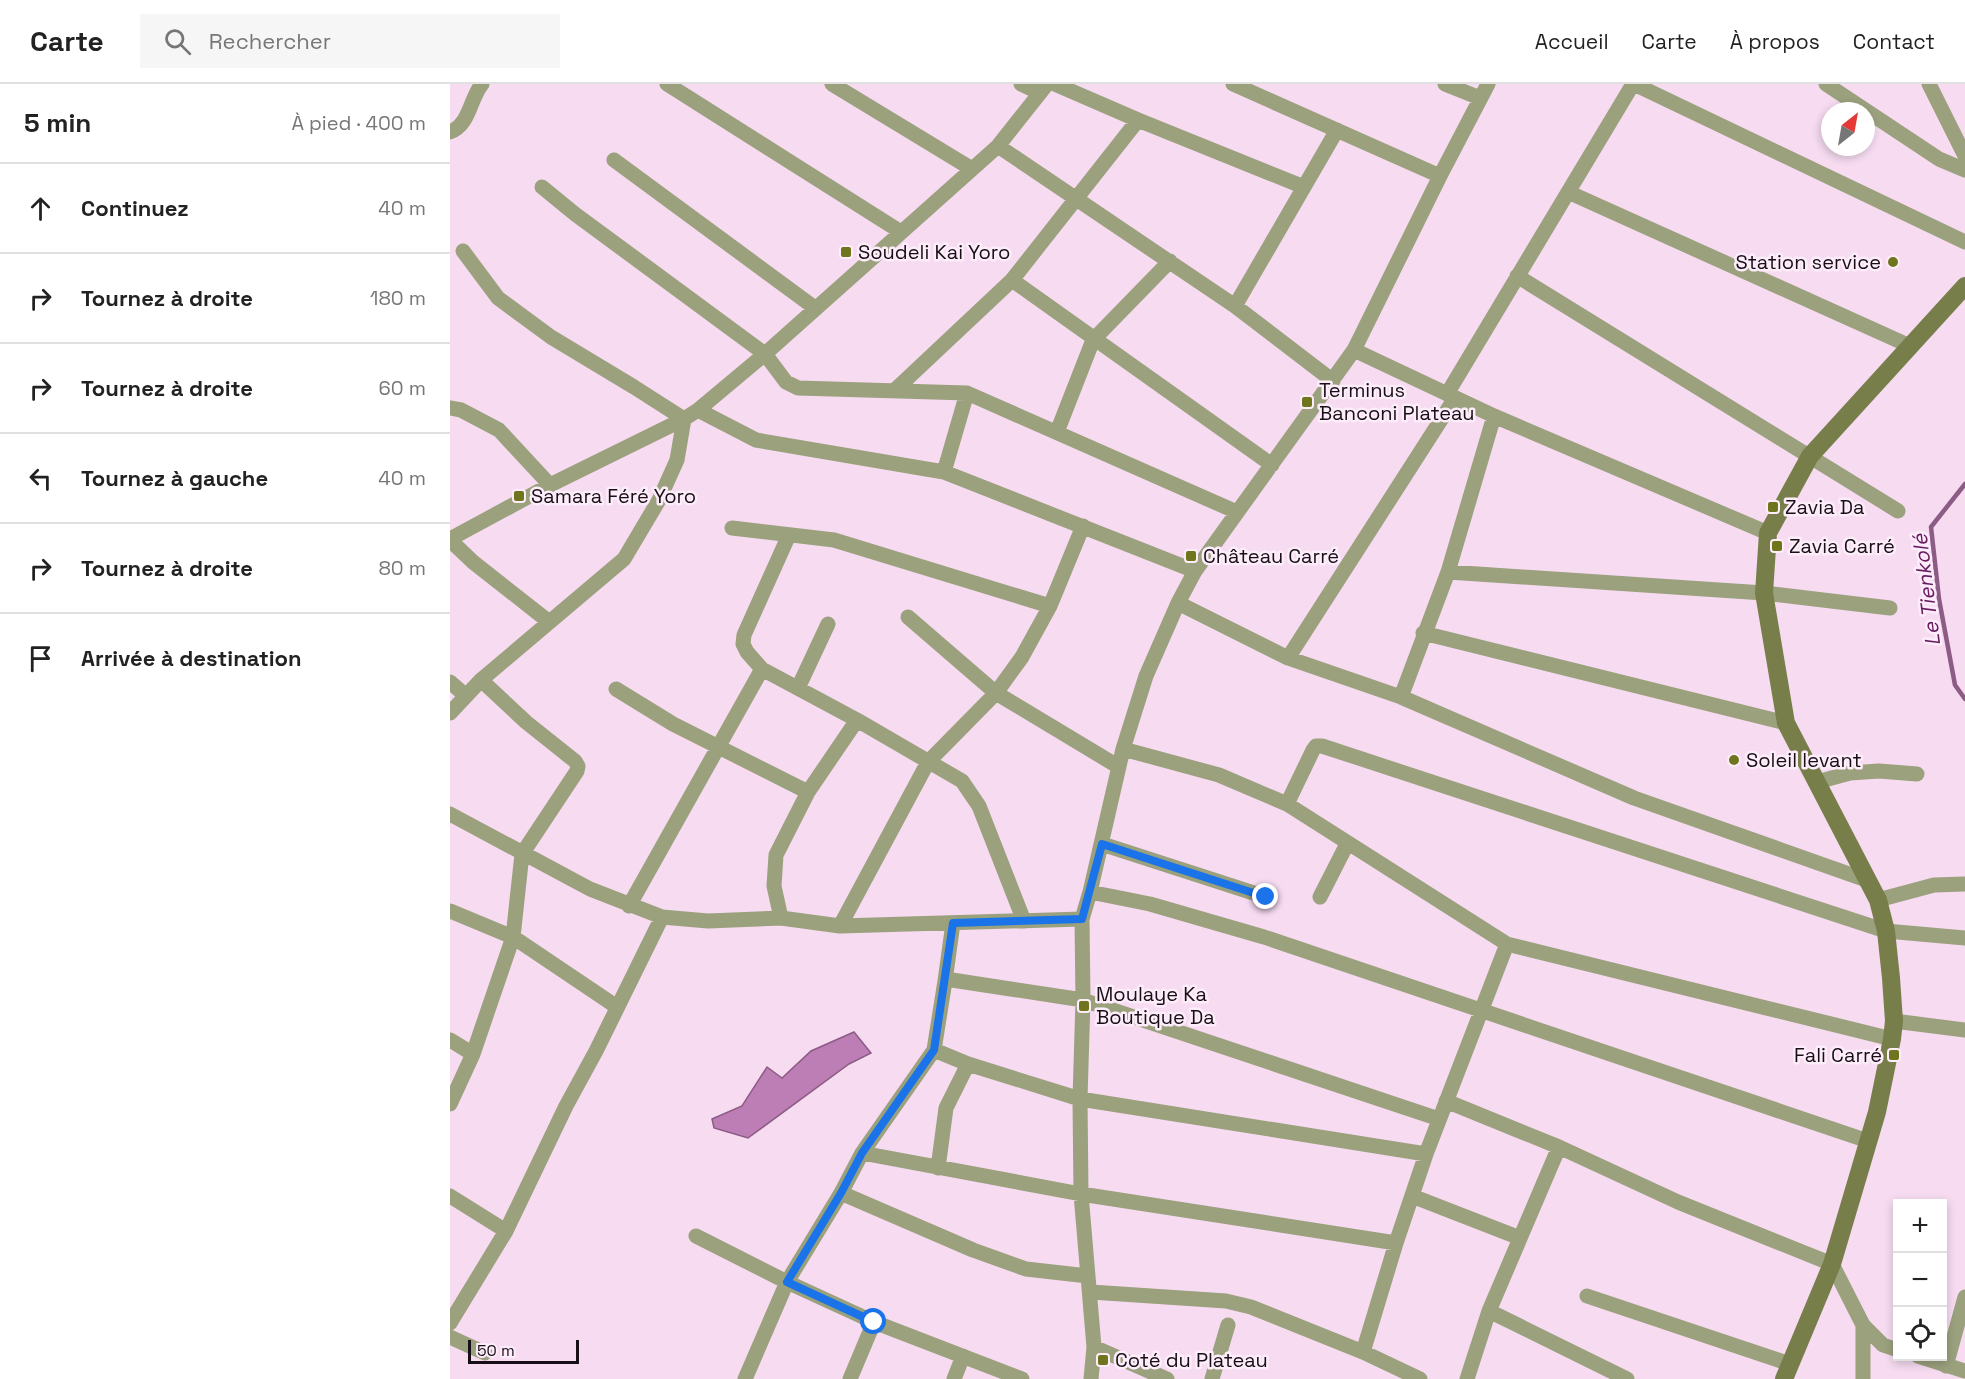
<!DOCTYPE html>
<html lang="fr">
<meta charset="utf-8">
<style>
:root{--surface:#fff;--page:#f6f6f6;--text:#222;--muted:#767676;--line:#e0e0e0}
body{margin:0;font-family:"Space Grotesk",sans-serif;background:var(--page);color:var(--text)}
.controls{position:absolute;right:18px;bottom:18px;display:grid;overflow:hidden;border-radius:0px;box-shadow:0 3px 9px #0003}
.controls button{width:54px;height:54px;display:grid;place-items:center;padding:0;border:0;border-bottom:2px solid var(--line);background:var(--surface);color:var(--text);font:30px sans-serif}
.compass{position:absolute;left:1371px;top:18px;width:54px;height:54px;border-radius:50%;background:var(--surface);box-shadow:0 3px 9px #0003;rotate:31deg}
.scale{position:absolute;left:18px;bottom:15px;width:111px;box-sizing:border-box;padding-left:6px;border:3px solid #180f16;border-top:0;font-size:16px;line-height:21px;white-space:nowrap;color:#180f16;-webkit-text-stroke:4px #fdecfa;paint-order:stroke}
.stop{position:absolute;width:18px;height:18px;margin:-14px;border:4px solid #1a73e8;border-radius:50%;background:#fff}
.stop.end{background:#1a73e8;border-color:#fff;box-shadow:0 2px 6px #0008}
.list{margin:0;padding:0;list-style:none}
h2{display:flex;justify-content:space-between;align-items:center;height:78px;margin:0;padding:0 24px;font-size:26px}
h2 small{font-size:20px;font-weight:400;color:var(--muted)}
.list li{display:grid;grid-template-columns:39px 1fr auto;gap:18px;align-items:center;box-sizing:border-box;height:90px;padding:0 24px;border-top:2px solid var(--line)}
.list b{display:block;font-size:22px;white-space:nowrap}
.list em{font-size:20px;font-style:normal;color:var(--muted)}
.icon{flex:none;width:33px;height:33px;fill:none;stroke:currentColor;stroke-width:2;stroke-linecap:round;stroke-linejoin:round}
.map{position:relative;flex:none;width:1515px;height:1295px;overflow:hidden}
header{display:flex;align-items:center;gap:36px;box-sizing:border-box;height:84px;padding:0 30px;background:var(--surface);border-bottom:2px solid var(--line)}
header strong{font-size:28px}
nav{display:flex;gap:33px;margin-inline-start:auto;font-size:21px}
.search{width:420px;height:54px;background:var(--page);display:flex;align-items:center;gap:15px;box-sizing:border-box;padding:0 21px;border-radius:0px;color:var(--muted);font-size:22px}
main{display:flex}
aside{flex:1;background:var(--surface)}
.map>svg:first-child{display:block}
</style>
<header>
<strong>Carte</strong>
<div class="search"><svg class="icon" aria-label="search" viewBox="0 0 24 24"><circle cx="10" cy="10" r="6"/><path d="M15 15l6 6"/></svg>Rechercher</div>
<nav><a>Accueil</a><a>Carte</a><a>À propos</a><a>Contact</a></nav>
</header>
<main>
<aside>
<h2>5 min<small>À pied · 400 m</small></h2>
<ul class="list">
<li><svg class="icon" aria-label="ahead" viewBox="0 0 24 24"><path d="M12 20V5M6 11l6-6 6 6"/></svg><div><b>Continuez</b></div><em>40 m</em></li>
<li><svg class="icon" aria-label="right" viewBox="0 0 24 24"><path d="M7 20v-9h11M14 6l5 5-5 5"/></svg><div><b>Tournez à droite</b></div><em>180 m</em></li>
<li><svg class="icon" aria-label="right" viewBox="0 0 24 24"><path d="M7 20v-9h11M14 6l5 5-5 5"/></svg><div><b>Tournez à droite</b></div><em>60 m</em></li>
<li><svg class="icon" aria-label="left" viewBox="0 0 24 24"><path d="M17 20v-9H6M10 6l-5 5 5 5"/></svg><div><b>Tournez à gauche</b></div><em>40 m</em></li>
<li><svg class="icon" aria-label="right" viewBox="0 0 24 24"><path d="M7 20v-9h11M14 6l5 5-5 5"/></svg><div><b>Tournez à droite</b></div><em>80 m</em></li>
<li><svg class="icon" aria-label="arrive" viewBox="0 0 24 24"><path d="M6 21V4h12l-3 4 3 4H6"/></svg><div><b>Arrivée à destination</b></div></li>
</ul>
</aside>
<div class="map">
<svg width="1515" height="1295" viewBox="0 0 1515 1295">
<rect width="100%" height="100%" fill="#f6dbf1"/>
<!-- water -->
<path fill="#bd7db5" stroke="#8c5c85" stroke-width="1.5" d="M404 948 421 969 399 980 298 1054 264 1044 262 1035 292 1022 317 983 332 994 361 967Z"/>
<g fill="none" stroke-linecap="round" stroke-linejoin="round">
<!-- stream -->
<path stroke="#8c5c85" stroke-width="4.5" d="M1515 400 1481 443 1489 515 1505 601 1515 615"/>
<!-- street -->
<path stroke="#9ba07d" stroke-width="15" d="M217 0 451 148
M382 0 522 85
M571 0 590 9
M605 0 688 36 854 103
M783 0 990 92
M995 0 1030 14
M1184 0 1515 158
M1376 0 1489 75 1515 86
M1479 0 1515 72
M0 48C20 41 20 14 32 0
M548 62 785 222 883 297
M164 76 365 224
M92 103 125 130 315 270 336 298 348 304 517 309 787 428
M1118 108 1460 262
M1067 192 1448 427
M562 196 822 381
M785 222 887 46
M904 266 1044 332 1318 449
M445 306 562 196 688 36
M997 310 1183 0
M0 324 11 326 49 346 100 401
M248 326 306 356 494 388 745 487
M607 348 643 256 720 177
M494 388 517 309
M282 444 384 456 600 522
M339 451 294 551 293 560 297 568 312 585 407 636 512 697 529 722 574 837
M0 455 100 401 234 335 248 326 315 270 548 62 597 0
M0 456 23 478 98 537
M998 488 1314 509 1440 524
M728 519 838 574 951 613 1184 714 1419 797
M458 533 546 609 669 683
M973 549 1336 639
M838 574 1005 314
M0 598 16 612
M348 604 378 540
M166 605 223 640 358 708
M951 613 998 488 1044 332
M0 629 31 596 174 475 209 416 227 376 234 335 184 303 101 253 48 214 13 167
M673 665 769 691 837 720 1057 860 1442 955
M1367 698 1400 689 1429 687 1467 690
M837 720 863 666 866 662H872L1436 847 1515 854
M0 730 140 805 212 833 258 837 331 834 390 842 632 835
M652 760 816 813
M640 808 700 820 814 853 1418 1057
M870 813 897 760
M1428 816 1484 801 1515 800
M179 822 312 585
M0 827 63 853 167 923
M331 834 324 802 326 771 358 708 407 636
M390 842 478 678 546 609 572 573 600 522 633 442
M495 897 503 839
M1444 937 1515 946
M0 956 23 970
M484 966 518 980 630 1015 976 1070
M996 1017 1109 1063 1228 1118 1382 1180 1413 1241 1433 1261 1448 1266
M0 1020 23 970 63 853 72 770 127 687 128 682 125 677 76 638 31 596
M412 1069 631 1110 946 1159
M488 1084 496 1024 518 980
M391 1109 523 1166 576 1185 638 1192
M0 1112 56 1147
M962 1112 1070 1154
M246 1152 337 1198 424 1238 572 1295
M641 1208 776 1217 801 1223 913 1268 970 1295
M1137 1212 1340 1280
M1039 1227 1177 1295
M0 1239 56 1147 116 1022 146 967 212 833
M0 1253 35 1269
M644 1263 717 1295
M913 1268 946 1159 976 1070 1057 860
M1468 1272 1515 1287
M1496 1282 1515 1213
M295 1295 337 1198 391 1109 412 1069 484 966 495 897 502 896 633 916 989 1035
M400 1295 424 1238
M504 1295 513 1272
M641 1295 644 1263 631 1110 630 1015 633 916 632 835 640 808 673 665 696 592 728 519 745 487 904 266 990 92 1038 0
M762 1295 778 1241
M1017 1295 1039 1227 1109 1063
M1413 1295V1241"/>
<!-- secondary -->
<path stroke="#787e4a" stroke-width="18" d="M1334 1295 1382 1180 1427 1028 1442 955 1444 937 1441 894 1436 847 1428 816 1336 639 1314 509 1318 449 1360 372 1515 202"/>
</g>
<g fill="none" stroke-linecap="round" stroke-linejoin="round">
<!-- route -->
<path stroke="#1a73e8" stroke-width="8" d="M424 1238 337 1198 391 1109 412 1069 484 966 503 839 632 835 652 760 816 813"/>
</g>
<!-- markers -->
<g fill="#6e751d" stroke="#fdecfa" stroke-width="2">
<rect x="390" y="162" width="12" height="12" rx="3"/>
<circle cx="1443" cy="178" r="6"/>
<rect x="851" y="312" width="12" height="12" rx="3"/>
<rect x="63" y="406" width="12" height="12" rx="3"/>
<rect x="1317" y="417" width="12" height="12" rx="3"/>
<rect x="1321" y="456" width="12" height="12" rx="3"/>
<rect x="735" y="466" width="12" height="12" rx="3"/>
<circle cx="1284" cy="676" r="6"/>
<rect x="628" y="916" width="12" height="12" rx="3"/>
<rect x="1438" y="965" width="12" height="12" rx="3"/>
<rect x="647" y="1270" width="12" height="12" rx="3"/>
</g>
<g text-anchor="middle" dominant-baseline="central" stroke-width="5" stroke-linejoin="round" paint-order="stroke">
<!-- poi labels -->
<g font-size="20" fill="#180f16" stroke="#fdecfa" text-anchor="start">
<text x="408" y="168">Soudeli Kai Yoro</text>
<text x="1431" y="178" text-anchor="end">Station service</text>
<text x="869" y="306">Terminus<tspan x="869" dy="23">Banconi Plateau</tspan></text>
<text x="81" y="412">Samara Féré Yoro</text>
<text x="1335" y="423">Zavia Da</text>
<text x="1339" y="462">Zavia Carré</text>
<text x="753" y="472">Château Carré</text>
<text x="1296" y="676">Soleil levant</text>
<text x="646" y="910">Moulaye Ka<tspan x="646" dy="23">Boutique Da</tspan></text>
<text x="1432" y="971" text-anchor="end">Fali Carré</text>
<text x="665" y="1276">Coté du Plateau</text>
</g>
<!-- water labels -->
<g font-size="21" font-style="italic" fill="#681b61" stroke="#fdecfa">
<text transform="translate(1476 506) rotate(-97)">Le Tienkolé</text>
</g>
</g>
</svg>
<div class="controls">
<button>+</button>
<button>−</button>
<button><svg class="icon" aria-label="locate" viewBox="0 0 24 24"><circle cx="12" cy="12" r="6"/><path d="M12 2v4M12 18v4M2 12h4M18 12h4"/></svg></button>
</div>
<svg class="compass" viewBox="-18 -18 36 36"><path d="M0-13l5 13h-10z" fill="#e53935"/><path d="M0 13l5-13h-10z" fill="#767676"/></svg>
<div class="scale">50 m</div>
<div class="stop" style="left:424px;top:1238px"></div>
<div class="stop end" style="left:816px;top:813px"></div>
</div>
</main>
